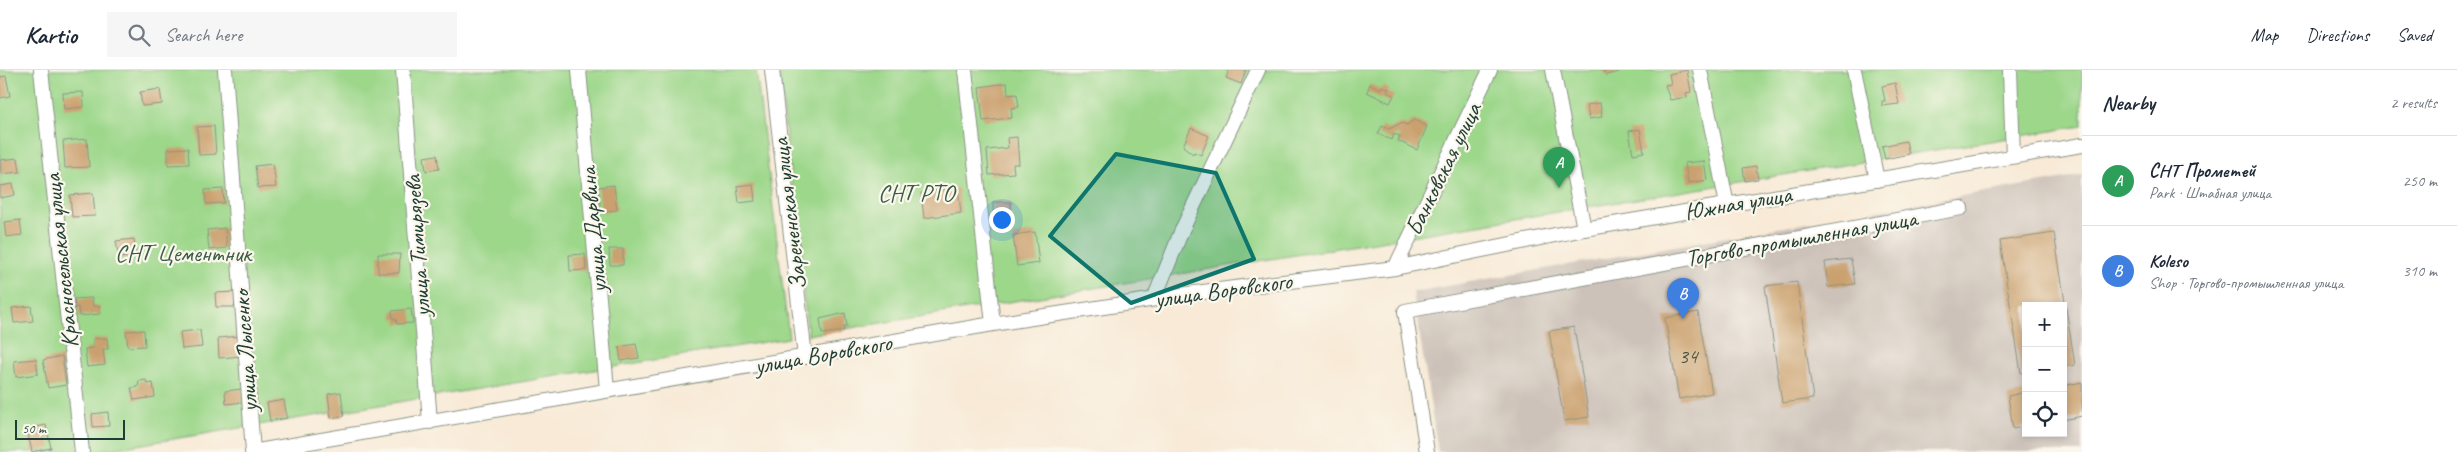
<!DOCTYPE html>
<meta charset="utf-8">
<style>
:root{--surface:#fff;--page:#f6f6f7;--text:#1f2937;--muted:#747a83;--line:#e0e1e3;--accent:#b45309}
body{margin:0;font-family:Caveat,sans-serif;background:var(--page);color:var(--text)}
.controls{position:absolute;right:15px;bottom:15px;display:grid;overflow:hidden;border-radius:0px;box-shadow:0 2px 8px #0003}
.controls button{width:45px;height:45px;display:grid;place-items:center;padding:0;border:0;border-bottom:1px solid var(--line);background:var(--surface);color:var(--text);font:25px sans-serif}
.scale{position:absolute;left:15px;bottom:12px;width:110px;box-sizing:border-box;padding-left:5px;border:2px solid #1f3d34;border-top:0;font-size:14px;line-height:18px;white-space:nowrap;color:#1f3d34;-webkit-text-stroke:4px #fbf7ec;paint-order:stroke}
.you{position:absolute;left:1001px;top:149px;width:18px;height:18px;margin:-12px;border:4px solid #fff;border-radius:50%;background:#1a73e8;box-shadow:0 0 0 8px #1a73e833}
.badge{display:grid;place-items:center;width:32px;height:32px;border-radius:50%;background:var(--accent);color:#fff;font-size:16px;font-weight:700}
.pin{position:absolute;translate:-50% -41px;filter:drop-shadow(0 1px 2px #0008)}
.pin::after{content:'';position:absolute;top:26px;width:18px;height:15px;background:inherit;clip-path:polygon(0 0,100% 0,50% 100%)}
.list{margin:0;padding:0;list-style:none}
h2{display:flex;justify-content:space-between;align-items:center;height:65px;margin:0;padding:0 20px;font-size:21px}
h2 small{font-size:16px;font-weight:400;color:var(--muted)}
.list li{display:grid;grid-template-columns:32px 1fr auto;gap:15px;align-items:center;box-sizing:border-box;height:90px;padding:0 20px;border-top:1px solid var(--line)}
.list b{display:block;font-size:19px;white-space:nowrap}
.list p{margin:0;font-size:16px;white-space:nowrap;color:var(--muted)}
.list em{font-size:16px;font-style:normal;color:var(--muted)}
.icon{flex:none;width:28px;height:28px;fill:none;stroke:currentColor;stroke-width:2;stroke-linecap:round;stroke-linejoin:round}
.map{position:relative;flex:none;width:2082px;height:382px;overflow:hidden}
header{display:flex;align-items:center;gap:30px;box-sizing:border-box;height:70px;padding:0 25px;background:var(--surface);border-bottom:1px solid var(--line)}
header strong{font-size:24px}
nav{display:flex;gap:28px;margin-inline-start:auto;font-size:18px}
.search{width:350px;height:45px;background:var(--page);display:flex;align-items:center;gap:12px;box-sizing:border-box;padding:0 18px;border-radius:0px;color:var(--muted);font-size:19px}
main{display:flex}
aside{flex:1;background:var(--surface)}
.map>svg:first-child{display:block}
</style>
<header>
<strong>Kartio</strong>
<div class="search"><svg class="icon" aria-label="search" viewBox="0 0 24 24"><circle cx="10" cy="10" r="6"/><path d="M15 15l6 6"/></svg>Search here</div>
<nav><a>Map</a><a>Directions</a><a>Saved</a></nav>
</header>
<main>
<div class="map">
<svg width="2082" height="382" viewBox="0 0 2082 382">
<rect width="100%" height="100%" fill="#fbf7ec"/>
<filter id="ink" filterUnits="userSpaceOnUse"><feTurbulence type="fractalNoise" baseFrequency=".02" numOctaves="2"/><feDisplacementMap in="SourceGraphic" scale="10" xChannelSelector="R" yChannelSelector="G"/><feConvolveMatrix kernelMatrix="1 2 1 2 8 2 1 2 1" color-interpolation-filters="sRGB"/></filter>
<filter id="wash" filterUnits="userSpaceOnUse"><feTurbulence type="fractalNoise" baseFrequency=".0096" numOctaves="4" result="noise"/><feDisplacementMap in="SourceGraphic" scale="20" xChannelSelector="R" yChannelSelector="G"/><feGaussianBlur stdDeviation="1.12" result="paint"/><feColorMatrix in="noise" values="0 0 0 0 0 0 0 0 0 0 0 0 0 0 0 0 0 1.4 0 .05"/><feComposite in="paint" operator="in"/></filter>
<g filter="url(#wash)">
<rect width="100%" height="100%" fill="#f8ead7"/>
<!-- industrial -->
<path fill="#cdc2b9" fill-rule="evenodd" d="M2082 105V382H1438L1413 222ZM2026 236H2063V363H2026Z"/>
<!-- green -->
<path fill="#9cd78a" stroke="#5e8a5f" d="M0 0H756L789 268 94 382H0Z
M779 0H2082V56L808 265Z"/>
<g id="blocks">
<!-- building -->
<path fill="#caa06e" d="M1229 0H1246L1241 14 1226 8Z
M1603 0H1618L1619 2 1606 5Z
M1687 0 1691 22 1686 23 1687 27 1670 30 1665 15 1671 14 1669 4Z
M6 6 10 26 0 28V7Z
M1007 13 1008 25 1017 24 1019 37 1011 38 1012 48 983 51 979 17Z
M1895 13 1899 34 1882 36V31H1885L1882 16Z
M1370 14 1381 19 1382 16 1389 19 1387 22 1394 25 1390 33 1367 22Z
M160 19 162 34 142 36 140 22Z
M83 22 84 37 64 39 63 23Z
M1600 33 1602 47 1589 49 1587 35Z
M1414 50 1427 56 1417 80 1398 71 1400 66 1394 64 1392 70 1378 64 1382 56 1389 59 1401 53 1407 55Z
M214 56 216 84 199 85 197 57Z
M1191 58 1209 66 1201 85 1194 82 1193 84 1183 76Z
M1640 59 1644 82 1633 84 1629 61Z
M1017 67 1019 94H1013L1014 103 989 105 987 80 1008 78 1007 68Z
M87 69 89 97 65 98 63 71Z
M1906 71 1909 84 1885 89 1882 76Z
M188 78 189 94 168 95V79Z
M437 85 439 99 426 101 424 87Z
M18 88 20 102 1 104 0 90Z
M1704 91 1707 110 1688 113 1685 93Z
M273 94 276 117 258 118 255 96Z
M1756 96 1758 109 1745 111 1743 98Z
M13 114 15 125 0 128V116Z
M753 114 755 131 739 133 737 116Z
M614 115 617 140 601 142 598 117Z
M958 118 961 143 924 148 921 123Z
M223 119 224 133 206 134 205 120Z
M93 123 95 146 72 147 70 125Z
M993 132H1011V143H993Z
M20 150 22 165 6 167 4 152Z
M225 158 227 178 209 180 207 160Z
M1035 162 1039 193 1017 196 1013 165Z
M2054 163 2075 295 2063 297V236H2026V303H2021L2000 171Z
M134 169 136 186 119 188 116 171Z
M609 179H623V195H610Z
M378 184H400L399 203H378Z
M585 184 586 200 570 201 569 185Z
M1851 189 1855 214 1828 217 1825 192Z
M1797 212 1813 329 1782 333 1765 216Z
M235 222V237H216L215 223Z
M92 228 93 236H100V244L79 246 78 237 75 238 74 229Z
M31 236 33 251 14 253 12 238Z
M411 239 413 253 397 254 396 249H393L392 241Z
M1698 242 1712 323 1679 329 1665 248Z
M845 243 847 257H844V261L822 264 820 249Z
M1574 257 1589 347 1564 351 1549 261Z
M144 260 145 276 128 277 126 261Z
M200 260 202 277 182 279 180 262Z
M241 266 243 286 219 288 218 268Z
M107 268 108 279H103L105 295 87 297 85 279 93 278V269Z
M636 274 639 288 621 291 619 277Z
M62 286 66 315 48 318 43 290Z
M36 289 38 304 16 307 14 291Z
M146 310 147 314 153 313 155 327 134 330 131 318 138 317 139 311Z
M2082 312V346L2063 350V316Z
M242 319 244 332 226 334 225 321Z
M341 322 344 346 331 348 328 324Z
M2026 322V356L2013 359 2008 326Z
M284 330 287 348 270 351 267 333Z
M108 342 109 356 93 357 92 344Z
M46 355 51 378 32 382 27 359Z"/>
</g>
</g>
<g filter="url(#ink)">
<use href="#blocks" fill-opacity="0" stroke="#8c9486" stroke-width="1"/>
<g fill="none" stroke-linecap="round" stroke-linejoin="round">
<defs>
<path id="street" d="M41 0 82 382
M225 0 253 382
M403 0 430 352
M579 0 607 320
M772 0 805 287
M965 0 993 254
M1553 0 1584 159
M1700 0 1727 135
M1854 0 1877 110
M2010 0 2013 86
M1395 198 1490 0
M1154 229 1182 160 1258 0
M252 382 993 254 1195 223 1395 198 1584 159 2082 75
M1427 382 1405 241 1961 138"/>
</defs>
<!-- street casing -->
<use href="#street" stroke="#8c9486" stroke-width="16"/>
<!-- street -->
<use href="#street" stroke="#fff" stroke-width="14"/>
</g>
</g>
<!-- marked area -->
<path fill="#0f766e" fill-opacity="0.2" stroke="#0f766e" stroke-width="4" stroke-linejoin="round" d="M1116 84 1216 103 1254 189 1131 233 1050 166Z"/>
<g text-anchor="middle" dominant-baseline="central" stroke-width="4.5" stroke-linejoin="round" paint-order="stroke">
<!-- number labels -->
<g font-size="21" fill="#4a5642">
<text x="1688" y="286">34</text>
</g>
<!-- street labels -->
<g font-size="24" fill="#1f3d34" stroke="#fbf7ec">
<text transform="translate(1443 99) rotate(-64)">Банковская улица</text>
<text transform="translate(1738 133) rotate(-10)">Южная улица</text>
<text transform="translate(789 144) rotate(-97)">Зареченская улица</text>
<text transform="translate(593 160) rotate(-95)">улица Дарвина</text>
<text transform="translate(1801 168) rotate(-10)">Торгово-промышленная улица</text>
<text transform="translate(417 176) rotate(-94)">улица Тимирязева</text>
<text transform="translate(61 191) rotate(-96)">Красносельская улица</text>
<text transform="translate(1223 220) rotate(-8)">улица Воровского</text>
<text transform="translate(245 281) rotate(-94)">улица Лысенко</text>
<text transform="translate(823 284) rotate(-10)">улица Воровского</text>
</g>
<!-- park labels -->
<g font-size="24" fill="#385c45" stroke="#fbf7ec">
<text x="916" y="123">СНТ РТО</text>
<text x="183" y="183">СНТ Цементник</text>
</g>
</g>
</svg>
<div class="controls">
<button>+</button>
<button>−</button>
<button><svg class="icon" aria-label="locate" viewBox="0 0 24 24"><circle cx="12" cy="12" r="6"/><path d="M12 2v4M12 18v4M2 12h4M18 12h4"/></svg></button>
</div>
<div class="scale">50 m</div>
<div class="you"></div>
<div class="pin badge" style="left:1559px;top:118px;background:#2e9e5b">A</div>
<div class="pin badge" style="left:1683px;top:249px;background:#3f7fe0">B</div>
</div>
<aside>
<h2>Nearby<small>2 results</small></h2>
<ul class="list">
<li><span class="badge" style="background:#2e9e5b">A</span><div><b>СНТ Прометей</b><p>Park · Штабная улица</p></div><em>250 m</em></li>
<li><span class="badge" style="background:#3f7fe0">B</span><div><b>Koleso</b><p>Shop · Торгово-промышленная улица</p></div><em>310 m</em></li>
</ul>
</aside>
</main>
